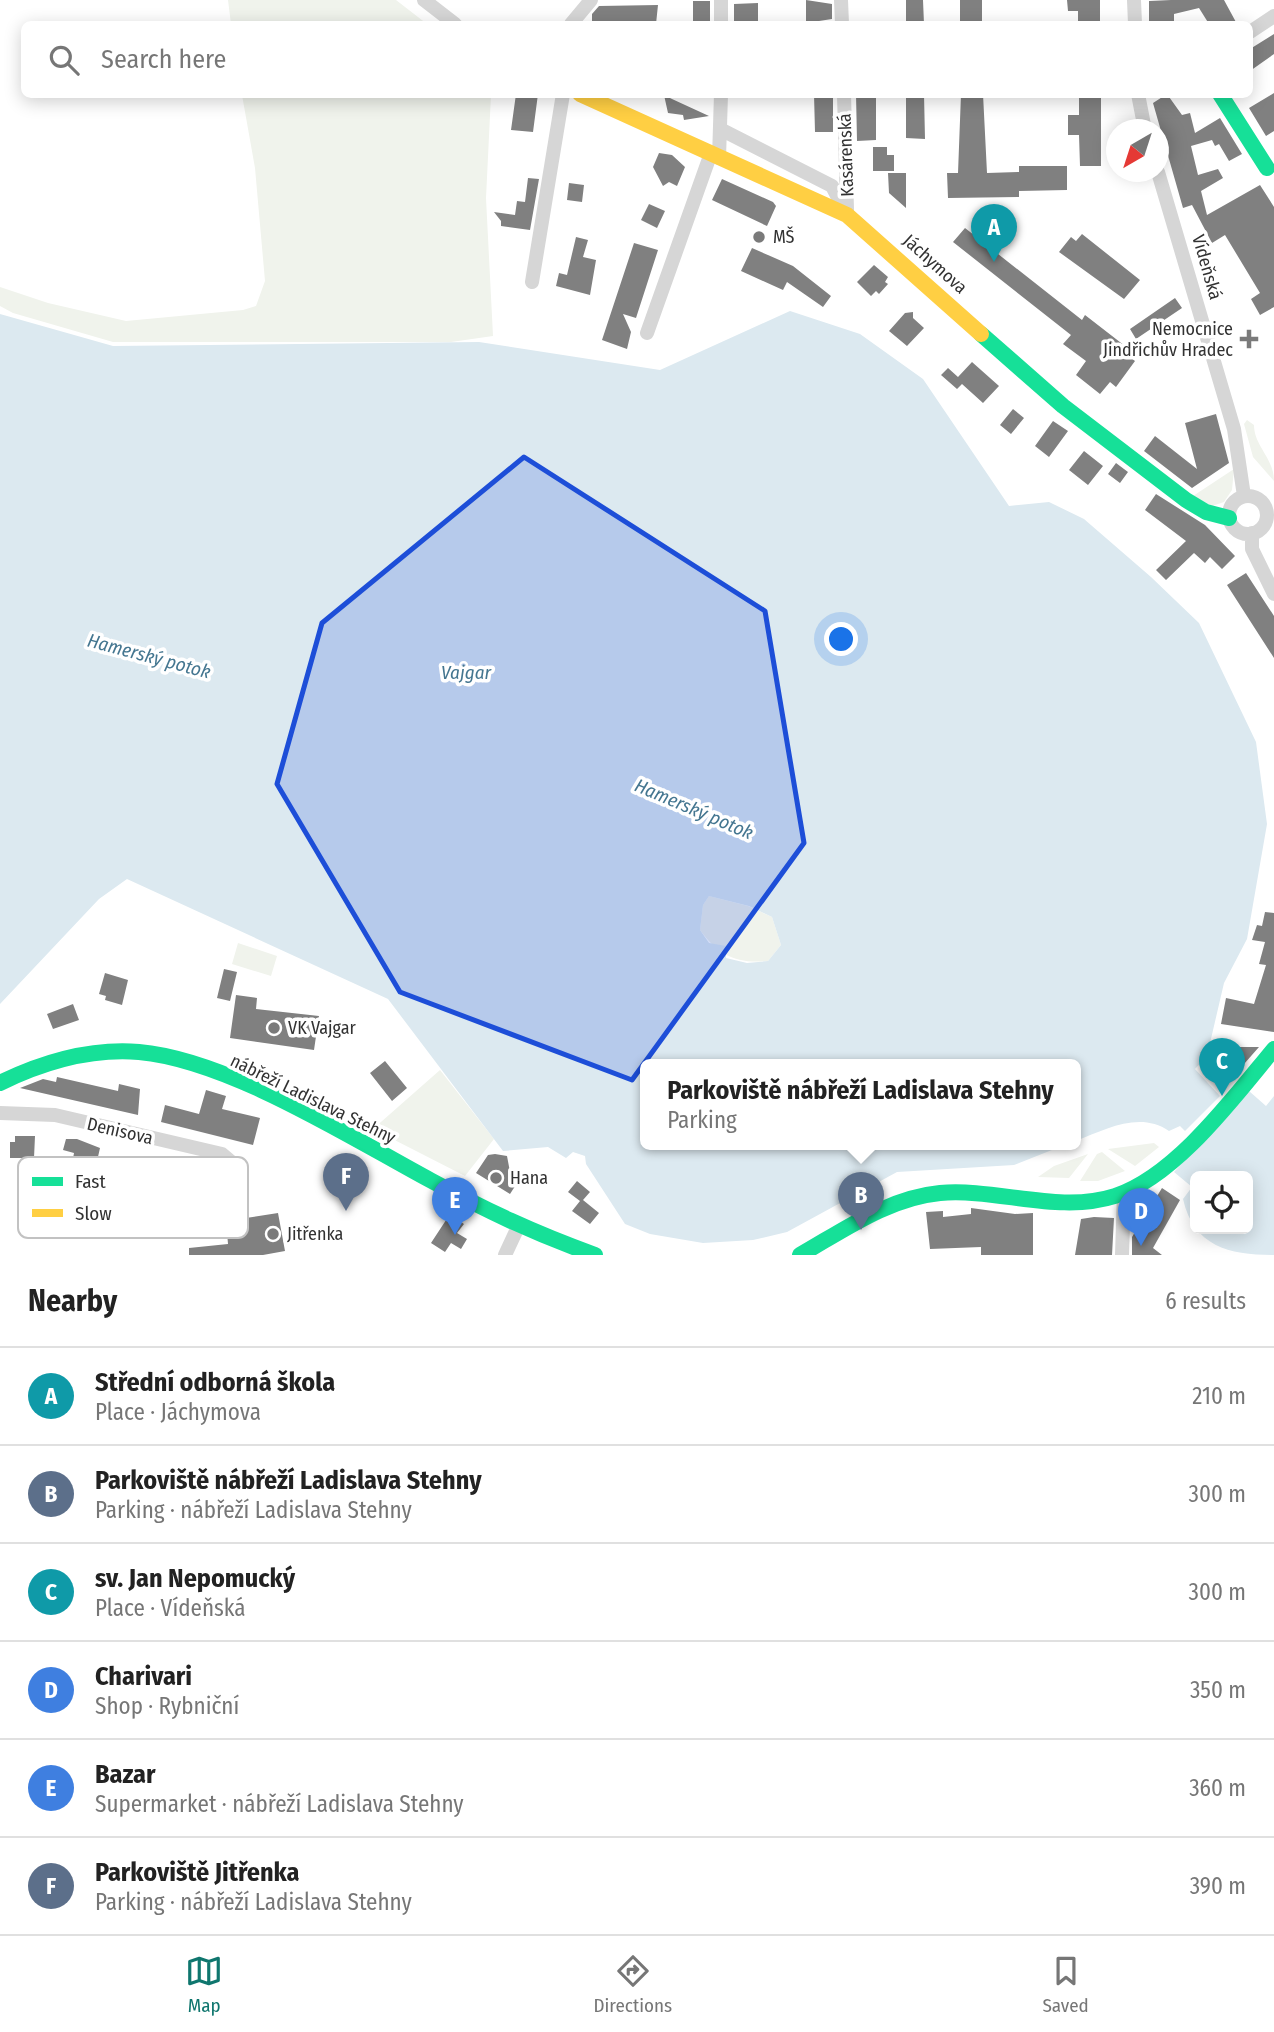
<!DOCTYPE html>
<meta charset="utf-8">
<style>
:root{--surface:#fff;--page:#f2f2f2;--text:#222;--muted:#767676;--line:#e0e0e0;--accent:#0f766e}
body{margin:0;font-family:"Fira Sans Condensed",sans-serif;background:var(--page);color:var(--text)}
.controls{position:absolute;right:21px;bottom:21px;display:grid;overflow:hidden;border-radius:10px;box-shadow:0 4px 18px #0003}
.controls button{width:63px;height:63px;display:grid;place-items:center;padding:0;border:0;border-bottom:2px solid var(--line);background:var(--surface);color:var(--text);font:35px sans-serif}
.compass{position:absolute;left:1106px;top:119px;width:63px;height:63px;border-radius:50%;background:var(--surface);box-shadow:0 4px 18px #0003;rotate:219deg}
.you{position:absolute;left:842px;top:640px;width:24px;height:24px;margin:-18px;border:5px solid #fff;border-radius:50%;background:#1a73e8;box-shadow:0 0 0 10px #1a73e833}
.badge{display:grid;place-items:center;width:46px;height:46px;border-radius:50%;background:var(--accent);color:#fff;font-size:23px;font-weight:700}
.pin{position:absolute;translate:-50% -58px;filter:drop-shadow(0 2px 4px #0008)}
.pin::after{content:'';position:absolute;top:37px;width:24px;height:21px;background:inherit;clip-path:polygon(0 0,100% 0,50% 100%)}
.popup{position:absolute;left:640px;top:1059px;width:441px;height:91px;box-sizing:border-box;display:grid;place-content:center;border-radius:10px;background:var(--surface);filter:drop-shadow(0 2px 5px #0005);font-size:23px;white-space:nowrap;color:var(--muted)}
.popup b{font-size:26px;color:var(--text)}
.popup::after{content:'';position:absolute;left:50%;top:100%;margin-left:-14px;border:14px solid transparent;border-top-color:var(--surface)}
.list{margin:0;padding:0;list-style:none}
h2{display:flex;justify-content:space-between;align-items:center;height:91px;margin:0;padding:0 28px;font-size:30px}
h2 small{font-size:23px;font-weight:400;color:var(--muted)}
.list li{display:grid;grid-template-columns:46px 1fr auto;gap:21px;align-items:center;box-sizing:border-box;height:98px;padding:0 28px;border-top:2px solid var(--line)}
.list b{display:block;font-size:26px;white-space:nowrap}
.list p{margin:0;font-size:23px;white-space:nowrap;color:var(--muted)}
.list em{font-size:23px;font-style:normal;color:var(--muted)}
.icon{flex:none;width:38px;height:38px;fill:none;stroke:currentColor;stroke-width:2;stroke-linecap:round;stroke-linejoin:round}
.map{position:relative;flex:none;width:1274px;height:1255px;overflow:hidden}
.search{position:absolute;background:var(--surface);box-shadow:0 4px 18px #0003;left:21px;right:21px;top:21px;height:77px;display:flex;align-items:center;gap:18px;box-sizing:border-box;padding:0 24px;border-radius:10px;color:var(--muted);font-size:26px}
.sheet{height:679px;background:var(--surface)}
nav{display:flex;justify-content:space-around;align-items:center;box-sizing:border-box;height:98px;border-top:2px solid var(--line);background:var(--surface);font-size:19px;color:var(--muted)}
nav a{display:grid;justify-items:center;gap:4px}
nav .on{color:var(--accent)}
.map>svg:first-child{display:block}
</style>
<div class="map">
<svg width="1274" height="1255" viewBox="0 0 1274 1255">
<rect width="100%" height="100%" fill="#fff"/>
<!-- green -->
<path fill="#f0f3ec" d="M228 0H396L427 24H231Z
M242 95H491L486 198 493 336 451 342H113L13 313 0 306V287L48 303 126 321 243 310 256 306 265 281 255 168Z
M1247 420 1254 425C1254 446 1274 458 1274 481L1253 457 1244 424Z
M1234 469 1232 490 1224 502 1212 506 1193 496Z
M709 896 748 906 772 917 781 945 768 961C737 964 719 956 700 930L703 905Z
M238 943 277 956 271 976 232 964Z
M440 1070 494 1139 465 1176 373 1129Z
M1154 1143 1159 1147 1135 1166 1108 1149Z
M1102 1152 1125 1171 1098 1181H1080L1097 1154Z
M1088 1154 1069 1178 1038 1177 1054 1166Z"/>
<!-- water -->
<path fill="#dce9f0" fill-rule="evenodd" d="M790 311 860 334 923 379 1009 506 1049 502 1084 519 1151 577 1199 623 1256 742 1267 824 1247 939 1224 983 1207 1056 1195 1069 1220 1096 1185 1131 1180 1126 1169 1131C1140 1111 1106 1129 1076 1141V1064H646V1144H1067L1014 1165 897 1172 787 1232 753 1240 703 1243 650 1234 625 1224 586 1164 585 1156 573 1152 566 1158 548 1147 503 1151 388 999 127 879 99 899 0 1004V314L113 346 479 342 660 370ZM709 896 749 906 772 917 781 945 768 961 747 963 726 958V946L709 943 700 930 703 905Z
M1249 1091 1266 1106 1274 1096V1255C1230 1255 1194 1247 1183 1199L1192 1187 1174 1172ZM1195 1176H1248V1229H1195Z"/>
<!-- building -->
<path fill="#808080" d="M806 0 832 4V19L806 23Z
M906 0H923L924 24H906Z
M960 0H982V24H960Z
M1067 0H1100V24H1078V11H1068Z
M1171 0H1224L1237 24H1209L1199 8 1174 14V24H1149V1Z
M693 1H710V24H693Z
M758 3V21H734V4Z
M658 5 656 24H592V14L599 6Z
M1274 34V54L1250 71V49Z
M1274 93V131L1266 136 1249 108Z
M516 94H538L533 132 511 130Z
M814 94H833V132H815Z
M856 94H876V140L857 141Z
M906 94H924L925 139 906 138Z
M961 94H983L987 173 1019 172V166H1067V190L1019 191V197L948 198 947 173H958Z
M1079 94H1101V166H1080L1079 135H1068V115H1079Z
M1167 94 1182 115 1190 113 1195 133 1220 118 1242 154 1229 161 1219 144 1215 146 1212 140 1191 146 1198 175 1218 169 1223 178 1201 191 1207 215 1260 185 1274 207V307L1260 315 1251 299 1260 293 1225 235 1212 243 1192 205 1183 208 1153 103Z
M664 95 672 99 709 116 684 120 683 115 668 113Z
M873 147H887V155H894V171H873Z
M659 153 672 155 685 167 677 186 669 182 663 186 653 167Z
M888 173H906V208L889 193Z
M528 178 539 179 530 230 501 226V221L494 212 515 215 517 201 525 202Z
M722 179 773 202 776 206 767 226 712 200Z
M569 183 584 185 582 202 567 200Z
M649 204 665 211 657 228 641 220Z
M965 228 1082 320 1085 315 1125 346 1120 349 1135 361 1116 387 1110 382 1100 394 1076 375 1086 361 1063 344 1071 335 953 242Z
M1082 234 1140 280 1124 299 1059 252 1071 237 1076 241Z
M576 237 588 240 583 257 596 260 590 295 556 286 559 273 567 275Z
M634 243 658 250 636 318 623 314 631 332 627 349 602 340Z
M752 248 793 266 831 296 823 307 787 282 783 290 741 271Z
M874 265 888 277 885 282 888 284 879 294 876 291 871 296 857 282Z
M1175 298 1182 308 1136 339 1130 329Z
M913 312V318L924 328 907 346 889 331 905 313Z
M972 362 999 386 983 403 962 384 957 389 941 375 948 368 958 377Z
M1013 409 1024 418 1011 434 1000 425Z
M1216 414 1229 463 1192 488 1144 451 1155 436 1197 469 1185 423Z
M1053 421 1068 431 1049 457 1035 446Z
M1084 451 1103 466 1088 485 1069 470Z
M1116 463 1128 472 1120 483 1108 474Z
M1156 494 1205 525 1235 556 1222 569 1210 557 1205 563 1194 553 1166 580 1156 570 1186 541 1145 510Z
M1246 573 1274 616V658L1227 585Z
M1265 912 1274 913V1032L1221 1024 1226 998 1254 1004 1266 965 1259 964 1265 942 1252 940 1257 925 1262 926Z
M224 969 237 972 230 1001 217 998Z
M105 973 128 980 122 1005 105 1000 106 996 99 994Z
M236 995 257 998 256 1009 319 1016 314 1050 230 1038Z
M73 1004 79 1020 53 1029 47 1014Z
M1235 1047H1259L1222 1089 1207 1074Z
M385 1061 407 1088 392 1101 370 1073Z
M57 1077 118 1091 119 1084 140 1089 138 1115 20 1088 43 1079 56 1082Z
M206 1090 226 1096 222 1109 260 1118 253 1145 161 1122 165 1105 199 1114Z
M15 1136H35L34 1158H10V1142H15Z
M66 1139H77L100 1148 95 1170 72 1164 74 1153 63 1150Z
M495 1154 507 1156 510 1172 516 1170 521 1177 510 1194 476 1173 488 1155Z
M141 1158 192 1170 186 1194 136 1182Z
M212 1175 226 1178 219 1212 204 1209Z
M577 1181 590 1192 583 1200 599 1213 590 1224 572 1211 580 1201 568 1192Z
M1162 1188 1180 1200 1153 1248 1162 1255H1132V1237Z
M971 1208 1015 1214 1033 1213V1255H981V1247L930 1249 926 1212 943 1211V1217L971 1214Z
M278 1213 285 1251 263 1255H189V1248L228 1244 226 1221Z
M450 1214 464 1224 457 1233 467 1239 461 1249 451 1243 445 1252 431 1243Z
M1094 1217 1114 1218 1112 1255H1075L1081 1219Z"/>
<g fill="none" stroke-linecap="round" stroke-linejoin="round">
<!-- street -->
<path stroke="#d6d6d6" stroke-width="14" d="M424 0 455 24
M721 0V24
M841 0 842 24
M1134 0 1135 24
M571 24 591 0
M1250 32 1274 16
M844 94 847 210
M1138 94 1145 130
M722 130 832 186 847 215
M719 158 721 94
M1158 172 1234 429 1244 496
M532 282 563 94
M647 333 711 153
M1229 515a19 19 0 1 1 38 0a19 19 0 1 1-38 0Z
M1252 533V549L1274 594
M0 1113 55 1115 222 1154 235 1165
M505 1255 518 1227
M1122 1255 1124 1192"/>
<!-- fast -->
<path stroke="#16e098" stroke-width="16" d="M1220 94 1267 168
M981 334 1063 406 1186 500 1206 512 1229 518
M0 1083C43 1062 90 1048 139 1052 229 1060 350 1137 430 1180 487 1211 534 1233 595 1255
M800 1255C844 1230 888 1198 940 1193 997 1188 1059 1214 1115 1196 1176 1176 1234 1097 1274 1049"/>
<!-- slow -->
<path stroke="#ffcf43" stroke-width="16" d="M580 94 847 215 981 334"/>
</g>
<!-- marked area -->
<path fill="#1d4ed8" fill-opacity="0.2" stroke="#1d4ed8" stroke-width="5" stroke-linejoin="round" d="M524 457 765 611 804 843 632 1080 400 992 277 784 322 623Z"/>
<!-- markers -->
<g fill="#7a7a7a" stroke="#fff" stroke-width="2.5">
<circle cx="759" cy="237" r="7"/>
<path d="M1245.5 328.5h7v7h7v7h-7v7h-7v-7h-7v-7h7z"/>
<circle cx="274" cy="1028" r="7"/>
<circle cx="496" cy="1178" r="7"/>
<circle cx="273" cy="1234" r="7"/>
</g>
<g text-anchor="middle" dominant-baseline="central" stroke-width="7" stroke-linejoin="round" paint-order="stroke">
<!-- street labels -->
<g font-size="18" fill="#323232" stroke="#fff">
<text transform="translate(846 155) rotate(-92)">Kasárenská</text>
<text transform="translate(935 264) rotate(42)">Jáchymova</text>
<text transform="translate(1207 267) rotate(74)">Vídeňská</text>
<text transform="translate(313 1099) rotate(26)">nábřeží Ladislava Stehny</text>
<text transform="translate(120 1131) rotate(13)">Denisova</text>
</g>
<!-- poi labels -->
<g font-size="18" fill="#323232" stroke="#fff" text-anchor="start">
<text x="773" y="237">MŠ</text>
<text x="1233" y="329" text-anchor="end">Nemocnice<tspan x="1233" dy="21">Jindřichův Hradec</tspan></text>
<text x="288" y="1028">VK Vajgar</text>
<text x="510" y="1178">Hana</text>
<text x="287" y="1234">Jitřenka</text>
</g>
<!-- water labels -->
<g font-size="19" font-style="italic" fill="#447690" stroke="#fff">
<text transform="translate(149 656) rotate(15)">Hamerský potok</text>
<text x="466" y="672">Vajgar</text>
<text transform="translate(694 809) rotate(23)">Hamerský potok</text>
</g>
</g>
<!-- legend -->
<rect x="18" y="1157" width="230" height="81" rx="10" fill="#fff" stroke="#c2c2c2" stroke-width="2"/>
<rect x="32" y="1177" width="31" height="9" fill="#16e098"/>
<rect x="32" y="1209" width="31" height="8" fill="#ffcf43"/>
<g font-size="19" fill="#323232">
<text x="75" y="1188">Fast</text>
<text x="75" y="1220">Slow</text>
</g>
</svg>
<div class="controls">
<button><svg class="icon" aria-label="locate" viewBox="0 0 24 24"><circle cx="12" cy="12" r="6"/><path d="M12 2v4M12 18v4M2 12h4M18 12h4"/></svg></button>
</div>
<svg class="compass" viewBox="-18 -18 36 36"><path d="M0-13l5 13h-10z" fill="#e53935"/><path d="M0 13l5-13h-10z" fill="#767676"/></svg>
<div class="you"></div>
<div class="pin badge" style="left:994px;top:262px;background:#0f9aa8">A</div>
<div class="pin badge" style="left:861px;top:1230px;background:#5c6f8a">B</div>
<div class="popup"><b>Parkoviště nábřeží Ladislava Stehny</b>Parking</div>
<div class="pin badge" style="left:1222px;top:1096px;background:#0f9aa8">C</div>
<div class="pin badge" style="left:1141px;top:1246px;background:#3f7fe0">D</div>
<div class="pin badge" style="left:455px;top:1235px;background:#3f7fe0">E</div>
<div class="pin badge" style="left:346px;top:1211px;background:#5c6f8a">F</div>
<div class="search"><svg class="icon" aria-label="search" viewBox="0 0 24 24"><circle cx="10" cy="10" r="6"/><path d="M15 15l6 6"/></svg>Search here</div>
</div>
<section class="sheet">
<h2>Nearby<small>6 results</small></h2>
<ul class="list">
<li><span class="badge" style="background:#0f9aa8">A</span><div><b>Střední odborná škola</b><p>Place · Jáchymova</p></div><em>210 m</em></li>
<li><span class="badge" style="background:#5c6f8a">B</span><div><b>Parkoviště nábřeží Ladislava Stehny</b><p>Parking · nábřeží Ladislava Stehny</p></div><em>300 m</em></li>
<li><span class="badge" style="background:#0f9aa8">C</span><div><b>sv. Jan Nepomucký</b><p>Place · Vídeňská</p></div><em>300 m</em></li>
<li><span class="badge" style="background:#3f7fe0">D</span><div><b>Charivari</b><p>Shop · Rybniční</p></div><em>350 m</em></li>
<li><span class="badge" style="background:#3f7fe0">E</span><div><b>Bazar</b><p>Supermarket · nábřeží Ladislava Stehny</p></div><em>360 m</em></li>
<li><span class="badge" style="background:#5c6f8a">F</span><div><b>Parkoviště Jitřenka</b><p>Parking · nábřeží Ladislava Stehny</p></div><em>390 m</em></li>
</ul>
</section>
<nav>
<a class="on"><svg class="icon" aria-label="map" viewBox="0 0 24 24"><path d="M3 6l6-2 6 2 6-2v14l-6 2-6-2-6 2zM9 4v14M15 6v14"/></svg>Map</a>
<a><svg class="icon" aria-label="directions" viewBox="0 0 24 24"><path d="M12 3l9 9-9 9-9-9zM9 14v-3h6M13 9l2 2-2 2"/></svg>Directions</a>
<a><svg class="icon" aria-label="saved" viewBox="0 0 24 24"><path d="M7 4h10v16l-5-4-5 4z"/></svg>Saved</a>
</nav>
